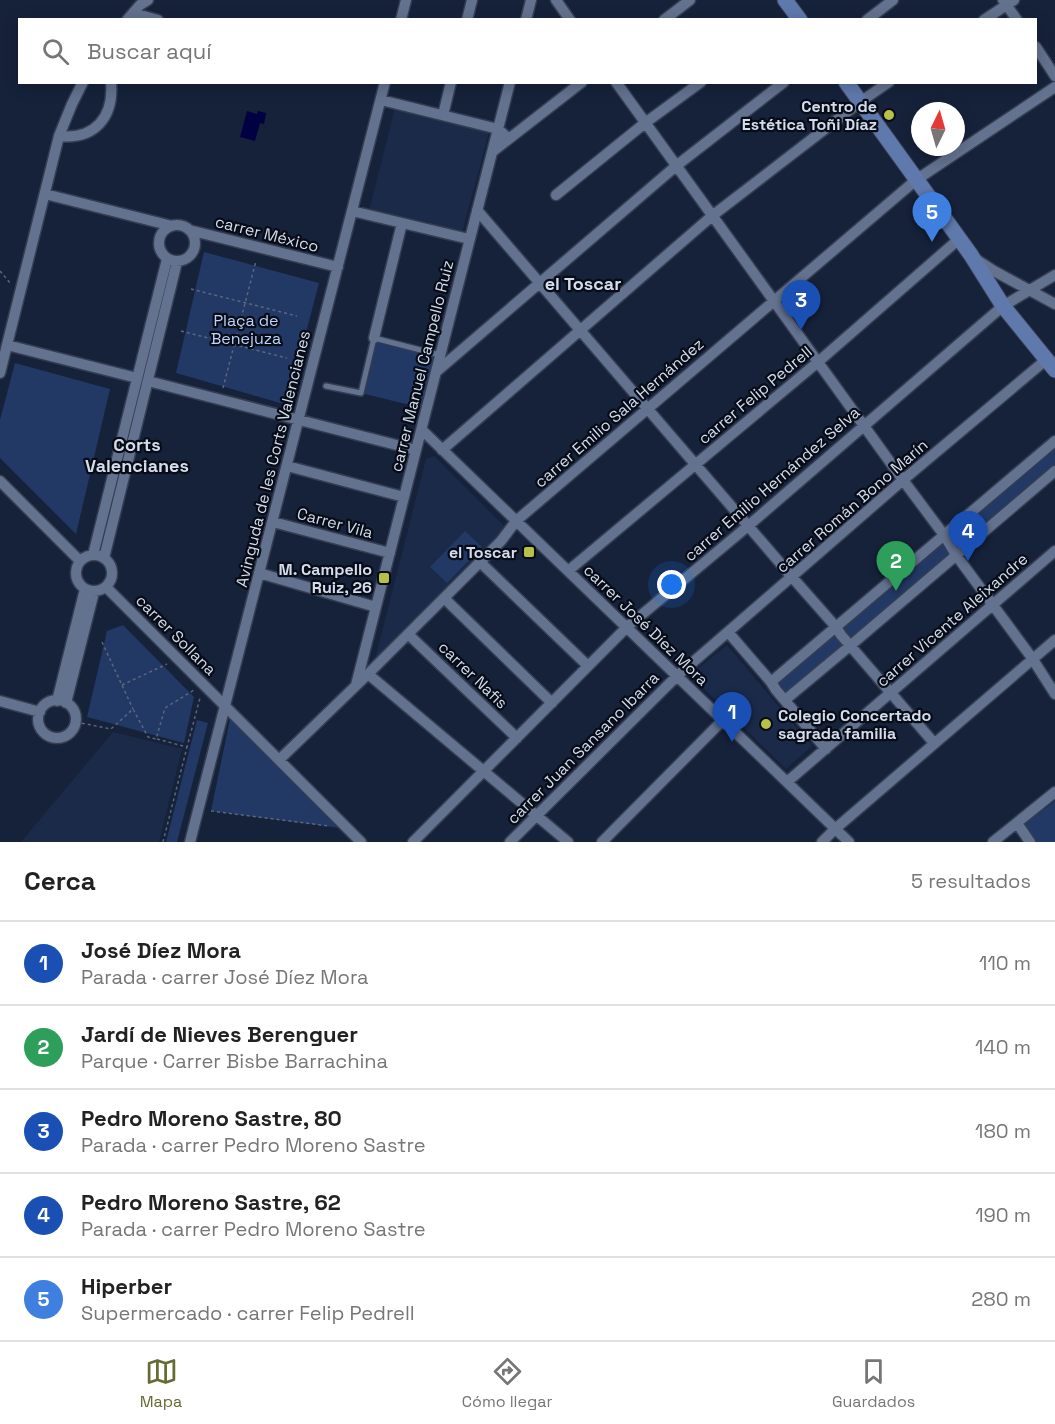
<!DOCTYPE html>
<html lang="es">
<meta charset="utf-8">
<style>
:root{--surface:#fff;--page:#f6f6f6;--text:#222;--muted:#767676;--line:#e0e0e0;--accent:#666a33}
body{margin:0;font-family:"Space Grotesk",sans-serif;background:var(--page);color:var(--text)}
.compass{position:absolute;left:911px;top:102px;width:54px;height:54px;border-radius:50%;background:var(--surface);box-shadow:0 3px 15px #0003;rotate:5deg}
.you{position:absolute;left:672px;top:585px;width:21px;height:21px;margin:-15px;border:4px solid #fff;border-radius:50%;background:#1a73e8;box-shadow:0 0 0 9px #1a73e833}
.badge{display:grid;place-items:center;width:39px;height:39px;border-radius:50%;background:var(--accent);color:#fff;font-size:20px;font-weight:700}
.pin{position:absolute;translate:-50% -50px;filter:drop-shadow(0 2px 3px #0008)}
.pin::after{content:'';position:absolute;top:32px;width:21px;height:18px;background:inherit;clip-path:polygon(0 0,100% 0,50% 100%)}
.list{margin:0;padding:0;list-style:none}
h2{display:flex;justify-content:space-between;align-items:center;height:78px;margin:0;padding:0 24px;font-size:26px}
h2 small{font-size:20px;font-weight:400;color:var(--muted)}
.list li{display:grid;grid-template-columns:39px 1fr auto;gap:18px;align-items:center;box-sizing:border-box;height:84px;padding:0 24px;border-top:2px solid var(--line)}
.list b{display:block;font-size:22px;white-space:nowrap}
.list p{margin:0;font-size:20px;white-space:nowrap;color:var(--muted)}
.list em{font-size:20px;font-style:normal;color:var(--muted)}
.icon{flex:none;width:33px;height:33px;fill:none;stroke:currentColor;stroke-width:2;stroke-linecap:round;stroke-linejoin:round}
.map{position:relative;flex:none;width:1055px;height:842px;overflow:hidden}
.search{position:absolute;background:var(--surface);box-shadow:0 3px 15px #0003;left:18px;right:18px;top:18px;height:66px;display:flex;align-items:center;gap:15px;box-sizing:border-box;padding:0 21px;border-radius:0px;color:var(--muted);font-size:22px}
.sheet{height:498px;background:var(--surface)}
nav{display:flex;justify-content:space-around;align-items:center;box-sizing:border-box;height:84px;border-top:2px solid var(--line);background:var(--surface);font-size:16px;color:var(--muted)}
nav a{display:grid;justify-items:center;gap:3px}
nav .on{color:var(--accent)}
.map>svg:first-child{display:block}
</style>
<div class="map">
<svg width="1055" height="842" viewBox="0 0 1055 842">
<rect width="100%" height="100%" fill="#16223a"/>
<!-- built -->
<path fill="#1b2a48" d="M395 108 489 132 462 233 369 211Z
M434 456 506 528 375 659 426 459Z
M727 645 812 746 786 769 690 675Z
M113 732 182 749 159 842H21Z"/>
<!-- green -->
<path fill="#223865" d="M204 252 319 283 287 405 176 373Z
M374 338 440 355 426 409 361 393Z
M15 363 110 389 76 534 0 458V420Z
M1055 448V465L958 547 950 536Z
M465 531 482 547 447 583 430 567Z
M942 543 950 554 851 639 842 627Z
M123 625 194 697 184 743 87 717 107 631Z
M834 635 843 646 786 694 777 683Z
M230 719 340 828 211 811Z
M197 720 208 723 177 842H166Z
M1055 801V842H1030L1020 827Z"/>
<!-- water -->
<path fill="#000043" d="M247 111 257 114 258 111 266 113 264 124 260 123 255 141 240 137Z"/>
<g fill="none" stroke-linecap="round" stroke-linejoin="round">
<defs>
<path id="lane" d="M326 386 361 393 374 338 440 355"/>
<path id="street" d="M556 0 570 20
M1003 0 1017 20
M133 13 158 20
M127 20 140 5 148 0
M401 20 406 0
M467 20 472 0
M526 20 531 0
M664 20 690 0
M867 20 893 0
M984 20 1014 0
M1036 47 1055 76
M616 82 903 480 944 535 956 555 1032 658 1055 694
M381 100 498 129 509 139
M443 115 451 82
M59 136C95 140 114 117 111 82
M492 152 582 82
M45 194 172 226
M556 195 645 123 701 82
M477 210 792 577 836 627 841 635 934 743
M352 211 469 239
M159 243a18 18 0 1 1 36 0a18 18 0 1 1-36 0Z
M189 230 338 267
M977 260 994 271 1055 304
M374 338 402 223
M7 345 137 378
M436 372 676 166 784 82
M0 373 59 136 72 104 83 82
M148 381 416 450
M422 430 849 842
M442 450 712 216 860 102 889 82
M287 466 404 497
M0 481 80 561
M273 522 390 553
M76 573a18 18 0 1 1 36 0a18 18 0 1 1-36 0Z
M93 555 167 259
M104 558 177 262
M480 562 588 666
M568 571 818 362 959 239
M259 573 376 607
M106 587 361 842
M444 598 552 703
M728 632 771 682 776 690 826 749
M408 634 517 738
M368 674 568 842
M771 682 1055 441
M356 685 510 82
M785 700 851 645 1055 471
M38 719a19 19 0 1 1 38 0a19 19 0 1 1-38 0Z
M0 701 40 712
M57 701 85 589
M66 703 94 592
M279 760 368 674 501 541 516 521 916 180 1055 87
M787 782 1055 551
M1017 823 1030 842
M190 842 385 82
M413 842 627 627 748 526 1003 306 1055 275
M510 842 677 676 903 480 1047 359
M602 842 723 720
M822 842 835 829 1055 640
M993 842 1055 792"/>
<path id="secondary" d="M785 0 800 20
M846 82 971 255 1003 306 1055 370"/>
</defs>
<!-- lane casing -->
<use href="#lane" stroke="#353d52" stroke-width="8"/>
<!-- street casing -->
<use href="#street" stroke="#353d52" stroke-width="13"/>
<!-- secondary casing -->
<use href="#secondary" stroke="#353d52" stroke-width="17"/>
<!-- path -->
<path stroke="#5c667c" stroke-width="1.5" stroke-dasharray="3 3" stroke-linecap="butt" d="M0 271 11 284
M191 289 297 316
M181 331 287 358
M223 388 256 261
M102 642 133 709
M122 685 167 664
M76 722 111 729 133 709 148 737 156 739 165 708 194 690
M157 739 187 747 200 698
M211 811 329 826
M163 842 187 747"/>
<!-- lane -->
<use href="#lane" stroke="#63728f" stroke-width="5"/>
<!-- street -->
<use href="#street" stroke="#63728f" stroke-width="10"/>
<!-- secondary -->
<use href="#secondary" stroke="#6079ad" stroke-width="15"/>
</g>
<!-- markers -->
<g fill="#b8c147" stroke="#070c17" stroke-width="2">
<circle cx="889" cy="115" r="6"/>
<rect x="523" y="546" width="12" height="12" rx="3"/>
<rect x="378" y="572" width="12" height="12" rx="3"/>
<circle cx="766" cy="724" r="6"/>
</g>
<g text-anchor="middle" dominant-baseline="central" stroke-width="4.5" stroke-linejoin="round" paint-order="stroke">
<!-- poi labels -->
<g font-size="16" font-weight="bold" fill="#d4dced" stroke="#070c17" text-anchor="end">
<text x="877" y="106">Centro de<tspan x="877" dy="18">Estética Toñi Díaz</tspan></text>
<text x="517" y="552">el Toscar</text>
<text x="372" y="569">M. Campello<tspan x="372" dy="18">Ruiz, 26</tspan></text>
<text x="778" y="715" text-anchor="start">Colegio Concertado<tspan x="778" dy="18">sagrada familia</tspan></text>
</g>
<!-- street labels -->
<g font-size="16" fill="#d4dced" stroke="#070c17">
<text transform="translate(267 234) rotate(14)">carrer México</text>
<text transform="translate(422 366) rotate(-76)">carrer Manuel Campello Ruiz</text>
<text transform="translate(755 395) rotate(-40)">carrer Felip Pedrell</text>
<text transform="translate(619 413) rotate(-41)">carrer Emilio Sala Hernández</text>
<text transform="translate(273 459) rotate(-76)">Avinguda de les Corts Valencianes</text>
<text transform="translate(772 484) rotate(-41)">carrer Emilio Hernández Selva</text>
<text transform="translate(852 506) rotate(-41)">carrer Román Bono Marín</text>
<text transform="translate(335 523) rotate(15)">Carrer Vila</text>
<text transform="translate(952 620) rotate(-41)">carrer Vicente Aleixandre</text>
<text transform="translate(646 625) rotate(44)">carrer José Díez Mora</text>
<text transform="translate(176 635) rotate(45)">carrer Sollana</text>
<text transform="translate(473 675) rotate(44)">carrer Nafis</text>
<text transform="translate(583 748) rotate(-45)">carrer Juan Sansano Ibarra</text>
</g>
<!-- park labels -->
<g font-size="16" fill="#bed3fc" stroke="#070c17">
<text x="246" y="320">Plaça de<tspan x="246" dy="18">Benejuza</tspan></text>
</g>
<!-- neighbourhood labels -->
<g font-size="18" font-weight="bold" fill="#d4dced" stroke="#070c17">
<text x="583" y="283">el Toscar</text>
<text x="137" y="444">Corts<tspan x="137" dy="21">Valencianes</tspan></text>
</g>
</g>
</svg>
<svg class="compass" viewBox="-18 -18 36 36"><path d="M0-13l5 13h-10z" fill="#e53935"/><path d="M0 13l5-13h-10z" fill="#767676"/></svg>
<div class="you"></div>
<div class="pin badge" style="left:732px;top:742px;background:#1a4fb4">1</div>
<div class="pin badge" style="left:896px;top:591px;background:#2e9e5b">2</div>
<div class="pin badge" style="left:801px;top:330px;background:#1a4fb4">3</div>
<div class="pin badge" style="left:968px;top:561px;background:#1a4fb4">4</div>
<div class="pin badge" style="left:932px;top:242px;background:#3f7fe0">5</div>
<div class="search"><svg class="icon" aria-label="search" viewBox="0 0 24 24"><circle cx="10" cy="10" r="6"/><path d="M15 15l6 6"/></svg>Buscar aquí</div>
</div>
<section class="sheet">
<h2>Cerca<small>5 resultados</small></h2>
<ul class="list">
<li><span class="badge" style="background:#1a4fb4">1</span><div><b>José Díez Mora</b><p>Parada · carrer José Díez Mora</p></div><em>110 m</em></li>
<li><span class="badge" style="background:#2e9e5b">2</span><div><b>Jardí de Nieves Berenguer</b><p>Parque · Carrer Bisbe Barrachina</p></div><em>140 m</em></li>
<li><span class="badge" style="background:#1a4fb4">3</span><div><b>Pedro Moreno Sastre, 80</b><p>Parada · carrer Pedro Moreno Sastre</p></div><em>180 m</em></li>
<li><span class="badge" style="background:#1a4fb4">4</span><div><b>Pedro Moreno Sastre, 62</b><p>Parada · carrer Pedro Moreno Sastre</p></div><em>190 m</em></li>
<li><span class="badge" style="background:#3f7fe0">5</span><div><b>Hiperber</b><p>Supermercado · carrer Felip Pedrell</p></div><em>280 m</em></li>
</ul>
</section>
<nav>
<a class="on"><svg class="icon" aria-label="map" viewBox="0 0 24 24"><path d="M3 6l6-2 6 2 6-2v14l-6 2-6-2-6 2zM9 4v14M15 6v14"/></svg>Mapa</a>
<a><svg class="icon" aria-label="directions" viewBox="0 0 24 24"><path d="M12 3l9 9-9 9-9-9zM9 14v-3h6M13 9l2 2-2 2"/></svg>Cómo llegar</a>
<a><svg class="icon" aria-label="saved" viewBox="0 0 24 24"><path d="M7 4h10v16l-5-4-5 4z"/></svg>Guardados</a>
</nav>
